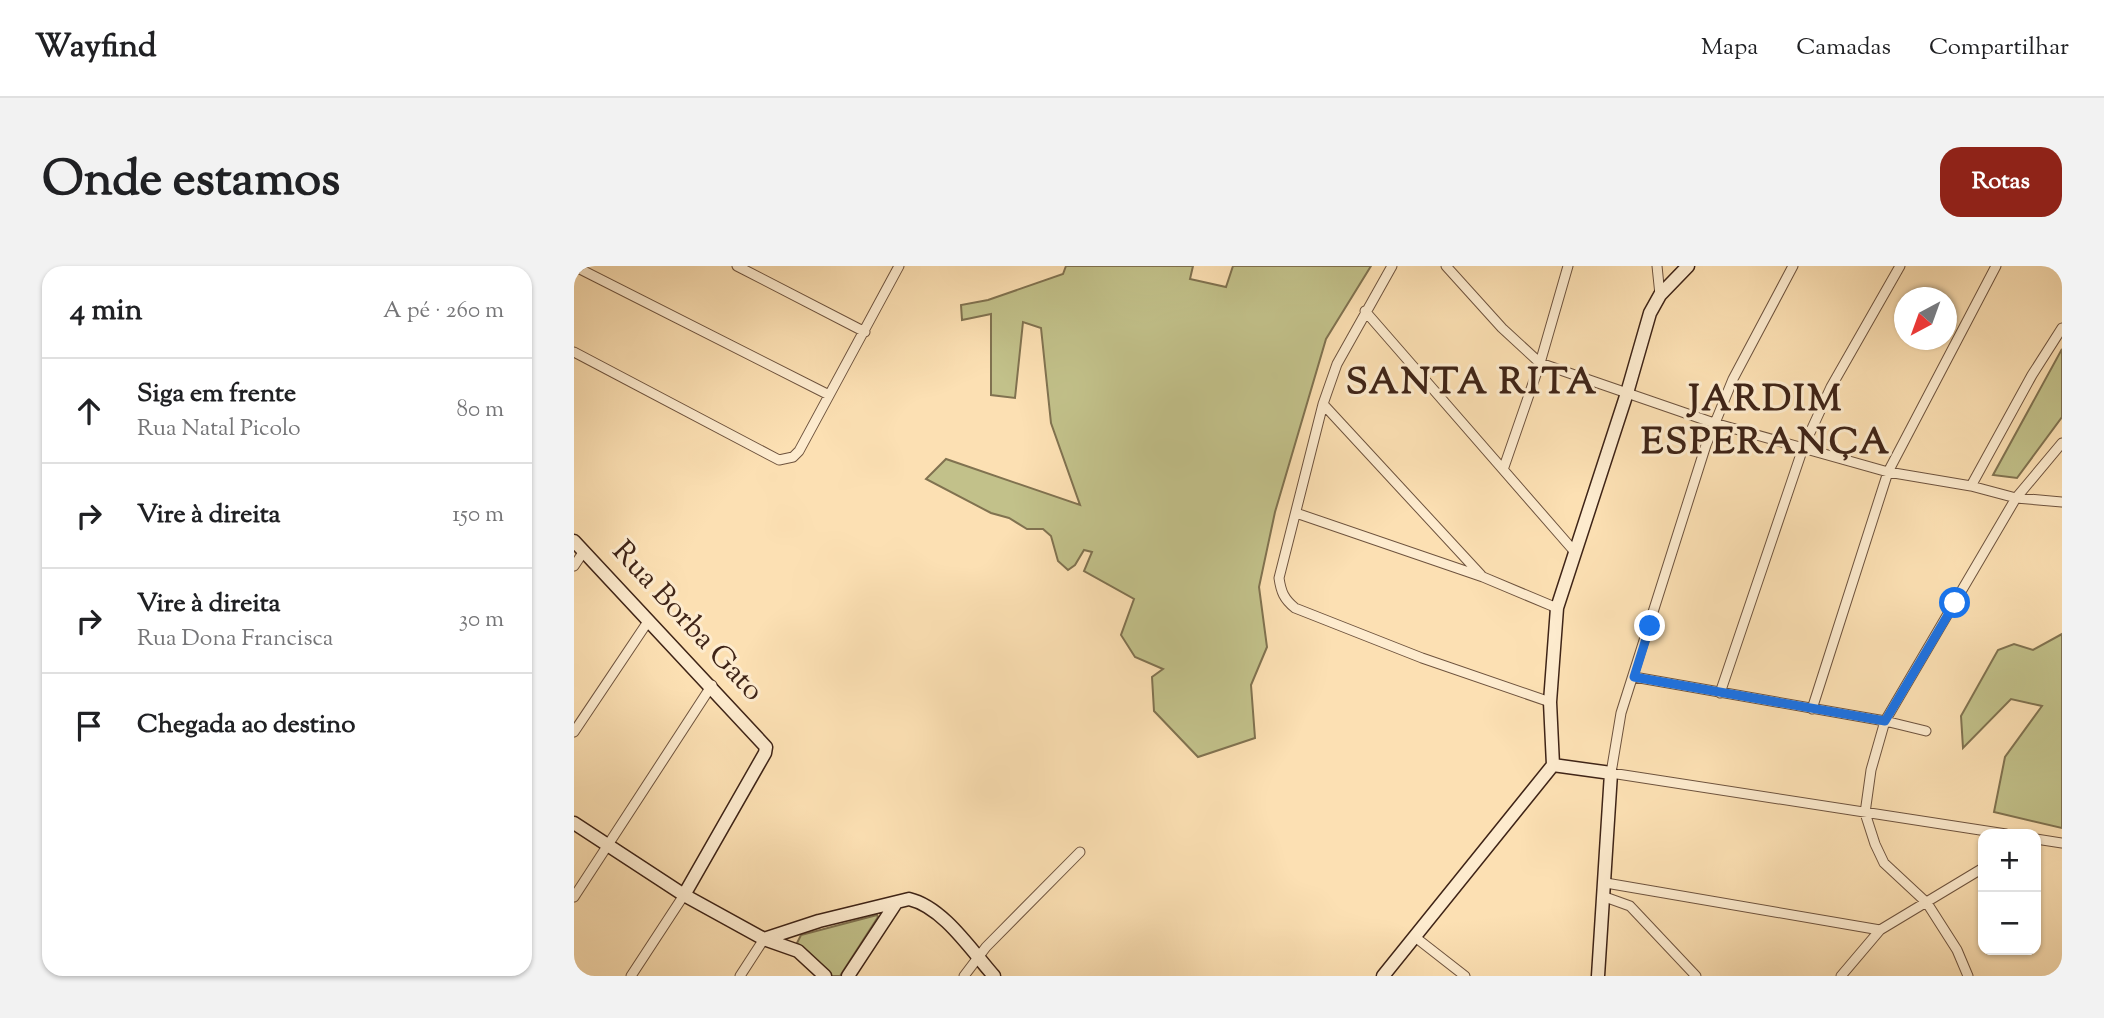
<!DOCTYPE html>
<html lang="pt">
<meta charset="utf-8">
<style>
:root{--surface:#fff;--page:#f2f2f2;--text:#202124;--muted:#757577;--line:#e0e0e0;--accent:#8f2418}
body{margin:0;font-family:"Sorts Mill Goudy",serif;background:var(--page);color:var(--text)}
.controls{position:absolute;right:21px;bottom:21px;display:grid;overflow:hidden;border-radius:14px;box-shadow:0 2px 5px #0004}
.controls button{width:63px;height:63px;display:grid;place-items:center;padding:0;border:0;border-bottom:2px solid var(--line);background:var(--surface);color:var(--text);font:35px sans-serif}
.compass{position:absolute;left:1320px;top:21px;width:63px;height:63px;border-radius:50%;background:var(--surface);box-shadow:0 2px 5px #0004;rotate:221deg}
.stop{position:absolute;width:21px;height:21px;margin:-16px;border:5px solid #1a73e8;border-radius:50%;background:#fff}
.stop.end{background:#1a73e8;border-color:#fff;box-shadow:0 2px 7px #0008}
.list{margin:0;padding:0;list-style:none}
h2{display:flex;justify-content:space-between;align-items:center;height:91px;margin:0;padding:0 28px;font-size:30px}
h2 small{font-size:23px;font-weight:400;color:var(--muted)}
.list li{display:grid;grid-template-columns:46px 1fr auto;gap:21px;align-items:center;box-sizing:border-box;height:105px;padding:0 28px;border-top:2px solid var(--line)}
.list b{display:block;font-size:26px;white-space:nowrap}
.list p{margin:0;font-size:23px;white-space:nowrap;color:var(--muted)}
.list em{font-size:23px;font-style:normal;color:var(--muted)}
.icon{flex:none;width:38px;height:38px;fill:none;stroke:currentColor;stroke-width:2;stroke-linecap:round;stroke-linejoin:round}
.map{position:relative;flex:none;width:1488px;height:710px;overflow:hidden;border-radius:21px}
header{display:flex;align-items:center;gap:42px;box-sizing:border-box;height:98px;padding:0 35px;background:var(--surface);border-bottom:2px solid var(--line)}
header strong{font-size:33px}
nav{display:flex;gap:38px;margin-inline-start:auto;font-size:24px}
.intro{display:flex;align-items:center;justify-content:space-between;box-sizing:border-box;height:168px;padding:0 42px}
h1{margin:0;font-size:49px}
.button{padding:18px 32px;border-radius:21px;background:var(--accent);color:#fff;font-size:24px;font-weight:700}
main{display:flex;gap:42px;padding:0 42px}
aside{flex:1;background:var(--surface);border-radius:21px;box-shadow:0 2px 5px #0004}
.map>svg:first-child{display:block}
</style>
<header>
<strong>Wayfind</strong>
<nav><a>Mapa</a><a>Camadas</a><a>Compartilhar</a></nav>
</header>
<div class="intro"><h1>Onde estamos</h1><a class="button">Rotas</a></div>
<main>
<aside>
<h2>4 min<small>A pé · 260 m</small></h2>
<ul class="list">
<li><svg class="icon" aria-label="ahead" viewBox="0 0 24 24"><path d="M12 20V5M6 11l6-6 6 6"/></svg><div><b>Siga em frente</b><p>Rua Natal Picolo</p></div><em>80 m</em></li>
<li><svg class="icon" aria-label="right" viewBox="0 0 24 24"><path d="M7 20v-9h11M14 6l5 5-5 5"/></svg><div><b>Vire à direita</b></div><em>150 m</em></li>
<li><svg class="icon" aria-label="right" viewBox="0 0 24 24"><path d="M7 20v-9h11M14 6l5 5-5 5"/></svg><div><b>Vire à direita</b><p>Rua Dona Francisca</p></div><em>30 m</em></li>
<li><svg class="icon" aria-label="arrive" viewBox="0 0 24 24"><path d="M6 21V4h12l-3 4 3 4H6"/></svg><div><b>Chegada ao destino</b></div></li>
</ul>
</aside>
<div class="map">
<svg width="1488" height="710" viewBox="0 0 1488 710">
<rect width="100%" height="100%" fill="#fce0b3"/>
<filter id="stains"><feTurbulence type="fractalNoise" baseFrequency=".00286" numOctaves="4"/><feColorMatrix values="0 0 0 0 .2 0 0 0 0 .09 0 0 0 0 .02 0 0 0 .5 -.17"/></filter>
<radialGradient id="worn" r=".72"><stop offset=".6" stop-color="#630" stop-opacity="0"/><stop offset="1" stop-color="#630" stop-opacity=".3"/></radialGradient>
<!-- green -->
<path fill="#c2c18a" stroke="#807250" stroke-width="2" d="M492 0H619L616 13 652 21 659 0H797L752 73 701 246 685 321 693 381 677 419 681 472 624 491 580 445 578 411 589 403 561 391 547 369 560 333 510 305 518 286 510 284 501 299 494 304 484 295 477 270 469 263H453L435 252 417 247 352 213 372 193 506 239 477 157 467 62 449 56 441 132 417 129V48L388 54 387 39 414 34 489 8Z
M1488 83V151L1443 212 1419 209Z
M1488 368V562L1420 546 1431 491 1468 440 1437 433 1389 482 1387 450 1424 384 1440 378 1459 384Z
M303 649 304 651 266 710H258L223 677 227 669Z"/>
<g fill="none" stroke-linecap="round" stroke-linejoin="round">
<defs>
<path id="street" d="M0 0 255 129
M163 0 291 66
M818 0 763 98 749 138 705 312C707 326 710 333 721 342L848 392 976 436
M872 0 928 62 966 97 1140 157 1314 206 1397 220 1442 232 1488 236
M1083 0 1086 29
M1219 0 1159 113 1132 179 1047 447 1037 507 1432 568
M791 45 1000 285
M0 86 205 194 219 191 225 185 325 0
M749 138 907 309
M930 201 966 97 994 0
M1397 220 1458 109 1488 62
M722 247 909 311 983 342
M0 300 10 285
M1060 411 1311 455 1352 465
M1146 427 1229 182 1257 121 1326 0
M1238 443 1314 206 1422 0
M0 466 75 354
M1462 573 1488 577
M1032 617 1306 664
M0 631 138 419
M1031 631 1056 640 1122 710
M841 671 891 710
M57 710 110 629
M166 710 190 673
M390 710 412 681 506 586
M1267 710 1306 664 1409 602
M1394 710 1383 684 1353 637 1310 597 1301 578 1291 547 1297 504 1311 455 1442 232 1488 177"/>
<path id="secondary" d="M0 275 192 481 191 487 110 629
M979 499 976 436 983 342 1053 127 1076 47 1086 29 1114 0
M979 499 1037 507 1024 710
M0 557 110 629 190 673 224 685 251 710
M190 673 245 655 335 633C369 641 397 684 420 710
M274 710 322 637
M809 710 979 499"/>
</defs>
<!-- street casing -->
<use href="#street" stroke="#6e533e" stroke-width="11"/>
<!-- secondary casing -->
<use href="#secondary" stroke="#3f2417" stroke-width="15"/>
<!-- street -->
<use href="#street" stroke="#fdebce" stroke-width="9"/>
<!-- secondary -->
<use href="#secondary" stroke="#fdebce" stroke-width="12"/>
</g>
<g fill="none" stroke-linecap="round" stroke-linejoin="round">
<!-- route -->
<path stroke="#1a73e8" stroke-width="9" d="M1076 360 1060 411 1311 455 1381 337"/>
</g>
<g text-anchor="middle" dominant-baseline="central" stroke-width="6" stroke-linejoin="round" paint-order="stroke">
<!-- street labels -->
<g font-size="30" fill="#3f2417" stroke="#fdebce">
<text transform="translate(113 356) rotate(47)">Rua Borba Gato</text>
</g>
<!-- district labels -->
<g font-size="37" font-weight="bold" letter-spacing="2" fill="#3f2417" stroke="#fdebce">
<text x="898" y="118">SANTA RITA</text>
<text x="1192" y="135">JARDIM<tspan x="1192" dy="43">ESPERANÇA</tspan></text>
</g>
</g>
<rect width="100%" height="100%" filter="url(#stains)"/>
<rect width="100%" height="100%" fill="url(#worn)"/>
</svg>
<div class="controls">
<button>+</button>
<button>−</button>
</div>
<svg class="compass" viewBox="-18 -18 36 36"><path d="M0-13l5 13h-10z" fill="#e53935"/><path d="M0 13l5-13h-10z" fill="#757577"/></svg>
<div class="stop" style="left:1381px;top:337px"></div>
<div class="stop end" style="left:1076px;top:360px"></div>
</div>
</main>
